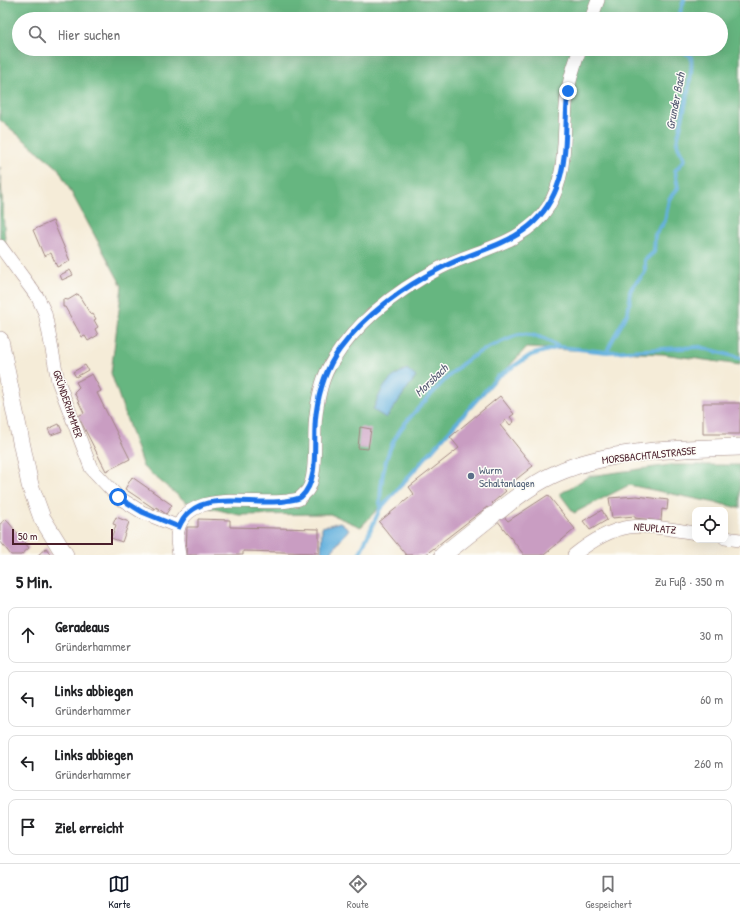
<!DOCTYPE html>
<html lang="de">
<meta charset="utf-8">
<style>
:root{--surface:#fff;--page:#f2f2f2;--text:#202124;--muted:#757577;--line:#e0e0e0;--accent:#111827}
body{margin:0;font-family:"Patrick Hand",sans-serif;background:var(--page);color:var(--text)}
.controls{position:absolute;right:12px;bottom:12px;display:grid;overflow:hidden;border-radius:8px;box-shadow:0 4px 16px #0002}
.controls button{width:36px;height:36px;display:grid;place-items:center;padding:0;border:0;border-bottom:1px solid var(--line);background:var(--surface);color:var(--text);font:20px sans-serif}
.scale{position:absolute;left:12px;bottom:10px;width:101px;box-sizing:border-box;padding-left:4px;border:2px solid #4a1f2b;border-top:0;font-size:11px;line-height:14px;white-space:nowrap;color:#4a1f2b;-webkit-text-stroke:3px #fdfcf7;paint-order:stroke}
.stop{position:absolute;width:12px;height:12px;margin:-9px;border:3px solid #1a73e8;border-radius:50%;background:#fff}
.stop.end{background:#1a73e8;border-color:#fff;box-shadow:0 1px 4px #0008}
.list{margin:0;padding:0;list-style:none}
h2{display:flex;justify-content:space-between;align-items:center;height:52px;margin:0;padding:0 16px;font-size:17px}
h2 small{font-size:13px;font-weight:400;color:var(--muted)}
.list li{display:grid;grid-template-columns:26px 1fr auto;gap:12px;align-items:center;box-sizing:border-box;height:56px;margin:0 8px 8px;padding:0 8px;border:1px solid var(--line);border-radius:8px}
.list b{display:block;font-size:15px;white-space:nowrap}
.list p{margin:0;font-size:13px;white-space:nowrap;color:var(--muted)}
.list em{font-size:13px;font-style:normal;color:var(--muted)}
.icon{flex:none;width:22px;height:22px;fill:none;stroke:currentColor;stroke-width:2;stroke-linecap:round;stroke-linejoin:round}
.map{position:relative;flex:none;width:740px;height:555px;overflow:hidden}
.search{position:absolute;background:var(--surface);box-shadow:0 4px 16px #0002;left:12px;right:12px;top:12px;height:44px;display:flex;align-items:center;gap:10px;box-sizing:border-box;padding:0 14px;border-radius:22px;color:var(--muted);font-size:15px}
.sheet{height:308px;background:var(--surface)}
nav{display:flex;justify-content:space-around;align-items:center;box-sizing:border-box;height:56px;border-top:1px solid var(--line);background:var(--surface);font-size:11px;color:var(--muted)}
nav a{display:grid;justify-items:center;gap:2px}
nav .on{color:var(--accent)}
.map>svg:first-child{display:block}
</style>
<div class="map">
<svg width="740" height="555" viewBox="0 0 740 555">
<rect width="100%" height="100%" fill="#fdfcf7"/>
<filter id="ink" filterUnits="userSpaceOnUse"><feTurbulence type="fractalNoise" baseFrequency=".025" numOctaves="2"/><feDisplacementMap in="SourceGraphic" scale="8" xChannelSelector="R" yChannelSelector="G"/><feConvolveMatrix kernelMatrix="1 2 1 2 8 2 1 2 1" color-interpolation-filters="sRGB"/></filter>
<filter id="wash" filterUnits="userSpaceOnUse"><feTurbulence type="fractalNoise" baseFrequency=".012" numOctaves="4" result="noise"/><feDisplacementMap in="SourceGraphic" scale="16" xChannelSelector="R" yChannelSelector="G"/><feGaussianBlur stdDeviation="0.9" result="paint"/><feColorMatrix in="noise" values="0 0 0 0 0 0 0 0 0 0 0 0 0 0 0 0 0 1.4 0 .05"/><feComposite in="paint" operator="in"/></filter>
<g filter="url(#wash)">
<rect width="100%" height="100%" fill="#f5ecd8"/>
<!-- forest -->
<path fill="#66b680" stroke="#586a56" fill-rule="evenodd" d="M0 0H740V365L663 354 526 348 361 527 330 514 239 515 186 502 143 467 111 373 122 286 58 168 0 120ZM19 19H721V49H19Z
M0 167 6 255 0 248Z
M670 465H740V508L629 485 574 513 560 494 589 476Z"/>
<!-- water -->
<path fill="#64b0dd" stroke="#576884" d="M407 369 416 377C405 390 397 405 386 418L373 410C381 390 386 378 407 369Z
M340 522 349 529 329 555H321L322 527Z"/>
<g fill="none" stroke-linecap="round" stroke-linejoin="round">
<!-- stream -->
<path stroke="#64b0dd" stroke-width="4" d="M678 19 684 0
M607 352C612 338 620 328 626 316 631 307 629 300 630 292 632 284 641 279 645 272V260L654 252 655 235 665 221 669 199 678 188 675 171 685 159 679 149 677 142C681 121 694 76 691 56L678 49
M380 509C380 485 384 456 397 435 404 423 414 413 424 402 450 375 463 357 499 343 506 340 513 336 519 335 533 332 548 340 559 347
M359 555 380 509 497 377 531 355 559 347 607 352 700 347 740 358"/>
</g>
<g id="blocks">
<!-- building -->
<path fill="#c99dc2" d="M53 221 70 261 57 267 51 253 44 256 33 230Z
M70 270 73 275 62 280 60 275Z
M78 294 91 315 93 314 96 319 94 320 98 327 95 329 98 335 88 341 85 336 82 337 65 307H63V299L68 300Z
M85 365 88 370 76 377 73 372Z
M92 374 101 391 97 393 130 459 106 471 78 416 84 413 74 392 79 387 76 382Z
M500 396 514 414 510 417 514 422 510 425 506 420 500 425 533 466 504 489 506 491 492 503 508 521 548 495 575 529 544 555H524L487 507 425 555H406L379 522 414 494 409 487 459 448 450 437Z
M703 403H740V434H703Z
M59 424 62 431 51 435 48 429Z
M360 427 371 429 368 449 358 448Z
M132 477 172 505 166 514 156 507 155 509 125 489Z
M637 496 668 500 667 510 662 509 661 521 635 518V516L612 518 609 498Z
M602 510 607 520 590 530 583 521Z
M116 517 129 522 122 542 111 538 116 525 113 524Z
M6 519 29 548 21 555H11L0 541V524Z
M198 519 230 520V527L319 529V553L243 551V555H186L187 527H198Z
M46 548 51 555H38Z"/>
</g>
</g>
<g filter="url(#ink)">
<use href="#blocks" fill-opacity="0" stroke="#a08682" stroke-width="1"/>
<g fill="none" stroke-linecap="round" stroke-linejoin="round">
<defs>
<path id="minor" d="M591 19 598 0
M0 246 38 298 45 313 58 381 91 468 118 497 142 512 179 527
M725 538 740 540
M179 555C178 549 177 542 177 537 180 486 255 506 288 501 291 500 296 500 299 499 301 497 305 493 307 491 318 478 313 433 316 415 318 397 322 377 332 362 357 321 398 290 440 268 475 250 525 244 548 207 567 176 563 141 566 106 567 86 573 68 580 49
M574 555C620 518 641 524 695 533"/>
<path id="major" d="M0 340 30 485 42 518 65 555
M499 511C517 496 536 482 557 473 610 449 683 449 740 447
M443 555 493 515"/>
</defs>
<!-- minor casing -->
<use href="#minor" stroke="#a08682" stroke-width="14"/>
<!-- major casing -->
<use href="#major" stroke="#a08682" stroke-width="18"/>
<!-- minor -->
<use href="#minor" stroke="#fff" stroke-width="13"/>
<!-- major -->
<use href="#major" stroke="#fff" stroke-width="17"/>
</g>
</g>
<g fill="none" stroke-linecap="round" stroke-linejoin="round" filter="url(#ink)">
<!-- route -->
<path stroke="#1a73e8" stroke-width="5" d="M118 497 142 512 179 527C196 486 250 507 285 501 290 500 297 500 301 497 321 479 312 440 316 414 319 390 326 368 340 349 365 315 403 287 441 268 488 244 535 243 557 187 569 156 564 123 568 91"/>
</g>
<!-- markers -->
<circle fill="#5c6f8a" stroke="#fdfcf7" stroke-width="1.5" cx="471" cy="476" r="4"/>
<g text-anchor="middle" dominant-baseline="central" stroke-width="3" stroke-linejoin="round" paint-order="stroke">
<!-- street labels -->
<g font-size="11" fill="#4a1f2b" stroke="#fdfcf7">
<text transform="translate(68 404) rotate(71)">GRÜNDERHAMMER</text>
<text transform="translate(649 455) rotate(-6)">MORSBACHTALSTRASSE</text>
<text transform="translate(655 528) rotate(5)">NEUPLATZ</text>
</g>
<!-- service labels -->
<g font-size="11" fill="#4e5e75" stroke="#fdfcf7" text-anchor="start">
<text x="479" y="470">Wurm<tspan x="479" dy="13">Schaltanlagen</tspan></text>
</g>
<!-- water labels -->
<g font-size="12" font-style="italic" fill="#545972" stroke="#fdfcf7">
<text transform="translate(675 101) rotate(-79)">Grunder Bach</text>
<text transform="translate(431 380) rotate(-44)">Morsbach</text>
</g>
</g>
</svg>
<div class="controls">
<button><svg class="icon" aria-label="locate" viewBox="0 0 24 24"><circle cx="12" cy="12" r="6"/><path d="M12 2v4M12 18v4M2 12h4M18 12h4"/></svg></button>
</div>
<div class="scale">50 m</div>
<div class="stop" style="left:118px;top:497px"></div>
<div class="stop end" style="left:568px;top:91px"></div>
<div class="search"><svg class="icon" aria-label="search" viewBox="0 0 24 24"><circle cx="10" cy="10" r="6"/><path d="M15 15l6 6"/></svg>Hier suchen</div>
</div>
<section class="sheet">
<h2>5 Min.<small>Zu Fuß · 350 m</small></h2>
<ul class="list">
<li><svg class="icon" aria-label="ahead" viewBox="0 0 24 24"><path d="M12 20V5M6 11l6-6 6 6"/></svg><div><b>Geradeaus</b><p>Gründerhammer</p></div><em>30 m</em></li>
<li><svg class="icon" aria-label="left" viewBox="0 0 24 24"><path d="M17 20v-9H6M10 6l-5 5 5 5"/></svg><div><b>Links abbiegen</b><p>Gründerhammer</p></div><em>60 m</em></li>
<li><svg class="icon" aria-label="left" viewBox="0 0 24 24"><path d="M17 20v-9H6M10 6l-5 5 5 5"/></svg><div><b>Links abbiegen</b><p>Gründerhammer</p></div><em>260 m</em></li>
<li><svg class="icon" aria-label="arrive" viewBox="0 0 24 24"><path d="M6 21V4h12l-3 4 3 4H6"/></svg><div><b>Ziel erreicht</b></div></li>
</ul>
</section>
<nav>
<a class="on"><svg class="icon" aria-label="map" viewBox="0 0 24 24"><path d="M3 6l6-2 6 2 6-2v14l-6 2-6-2-6 2zM9 4v14M15 6v14"/></svg>Karte</a>
<a><svg class="icon" aria-label="directions" viewBox="0 0 24 24"><path d="M12 3l9 9-9 9-9-9zM9 14v-3h6M13 9l2 2-2 2"/></svg>Route</a>
<a><svg class="icon" aria-label="saved" viewBox="0 0 24 24"><path d="M7 4h10v16l-5-4-5 4z"/></svg>Gespeichert</a>
</nav>
